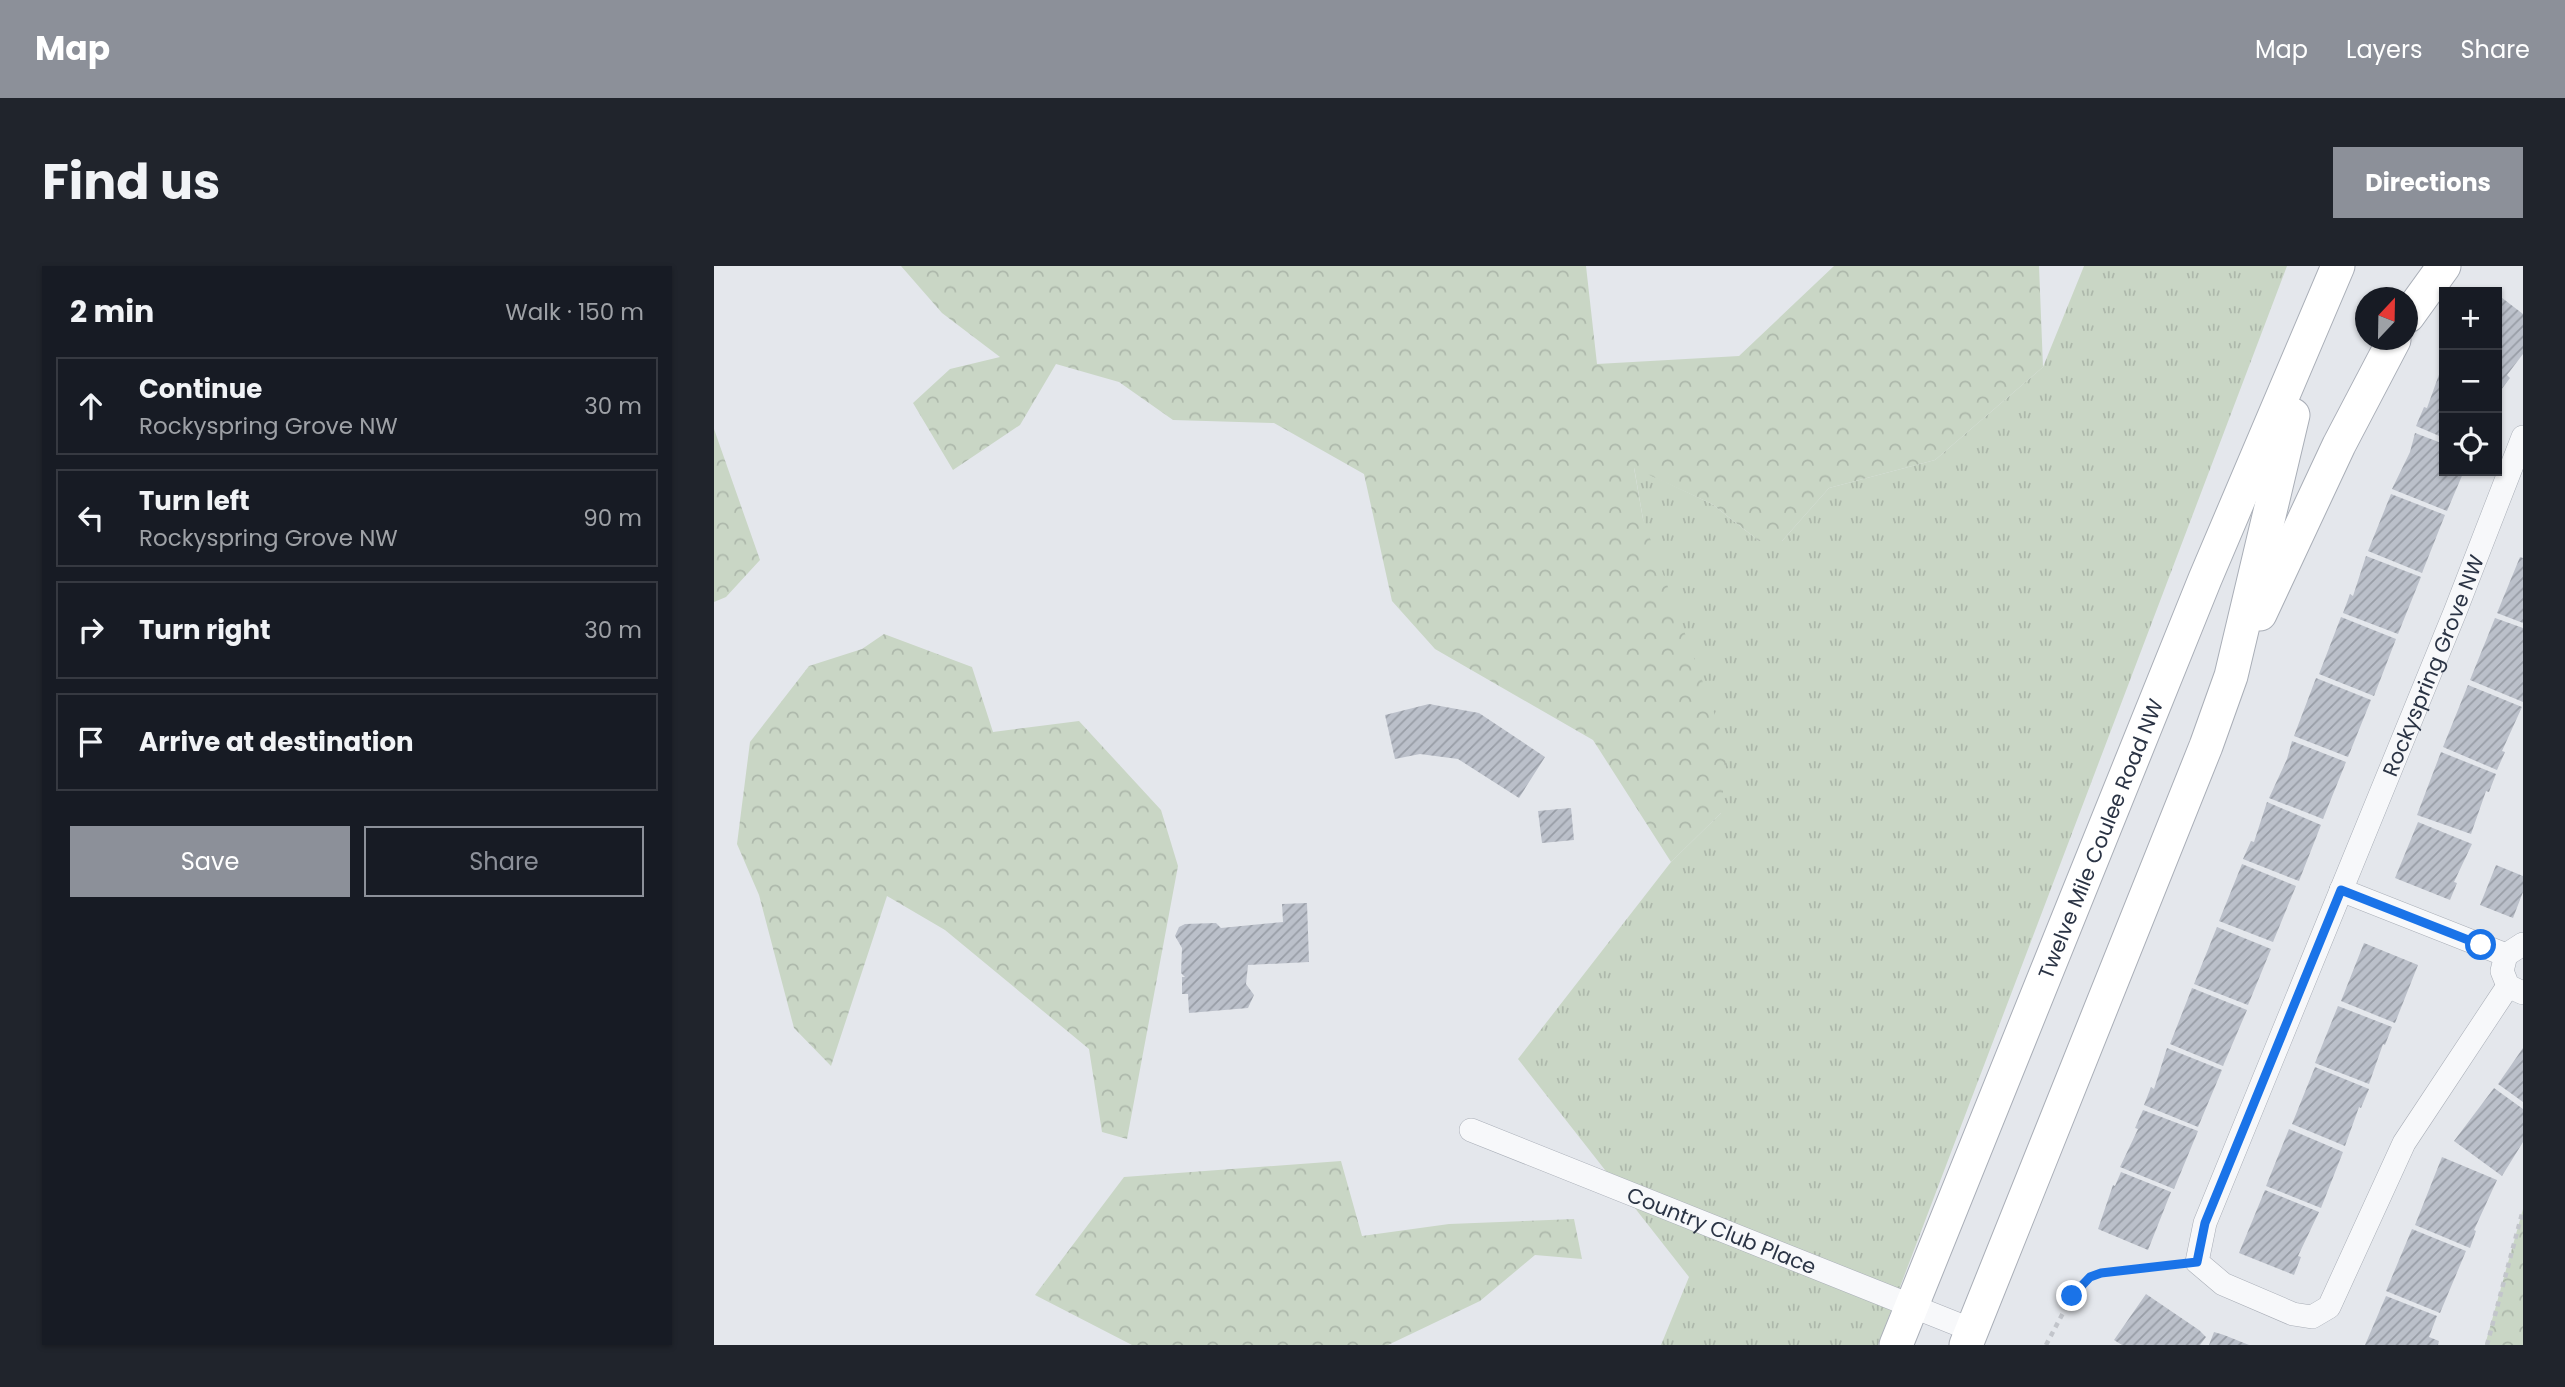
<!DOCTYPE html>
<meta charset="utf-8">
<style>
:root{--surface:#171b24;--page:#20242c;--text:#f1f3f6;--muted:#9ea1a6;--line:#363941;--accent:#8c9099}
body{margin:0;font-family:Poppins,sans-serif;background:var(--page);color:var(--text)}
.controls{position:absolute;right:21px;top:21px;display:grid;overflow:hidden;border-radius:0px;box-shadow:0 2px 5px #0004}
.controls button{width:63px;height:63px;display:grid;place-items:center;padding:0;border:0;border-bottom:2px solid var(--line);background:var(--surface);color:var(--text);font:35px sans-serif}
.compass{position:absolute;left:1641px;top:21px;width:63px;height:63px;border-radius:50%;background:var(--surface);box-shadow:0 2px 5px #0004;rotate:22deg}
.stop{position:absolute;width:21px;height:21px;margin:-16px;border:5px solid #1a73e8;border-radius:50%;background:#fff}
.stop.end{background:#1a73e8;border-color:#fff;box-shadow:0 2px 7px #0008}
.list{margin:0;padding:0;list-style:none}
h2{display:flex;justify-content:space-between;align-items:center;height:91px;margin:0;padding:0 28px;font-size:30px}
h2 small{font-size:23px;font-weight:400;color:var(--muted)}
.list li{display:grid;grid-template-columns:46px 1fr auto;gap:21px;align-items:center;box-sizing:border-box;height:98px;margin:0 14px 14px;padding:0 14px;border:2px solid var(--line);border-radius:0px}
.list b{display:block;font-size:26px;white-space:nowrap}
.list p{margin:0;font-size:23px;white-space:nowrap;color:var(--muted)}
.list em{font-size:23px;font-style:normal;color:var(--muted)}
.actions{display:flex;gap:14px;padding:21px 28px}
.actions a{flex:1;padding:16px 0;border:2px solid var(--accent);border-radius:0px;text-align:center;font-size:24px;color:var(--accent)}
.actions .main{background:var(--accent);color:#fff}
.icon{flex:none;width:38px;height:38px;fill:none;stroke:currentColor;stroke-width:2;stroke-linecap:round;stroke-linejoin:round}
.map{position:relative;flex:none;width:1809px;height:1079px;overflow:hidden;border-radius:0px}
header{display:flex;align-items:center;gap:42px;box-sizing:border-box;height:98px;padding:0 35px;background:var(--accent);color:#fff}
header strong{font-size:33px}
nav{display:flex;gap:38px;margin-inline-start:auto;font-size:24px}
.intro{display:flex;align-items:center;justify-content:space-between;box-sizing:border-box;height:168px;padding:0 42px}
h1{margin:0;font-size:49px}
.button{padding:18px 32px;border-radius:0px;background:var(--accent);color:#fff;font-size:24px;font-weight:700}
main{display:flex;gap:42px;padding:0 42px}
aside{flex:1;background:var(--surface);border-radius:0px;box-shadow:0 2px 5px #0004}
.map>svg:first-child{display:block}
</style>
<header>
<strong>Map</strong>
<nav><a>Map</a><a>Layers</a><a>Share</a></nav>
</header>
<div class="intro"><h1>Find us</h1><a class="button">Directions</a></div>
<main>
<aside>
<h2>2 min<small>Walk · 150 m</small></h2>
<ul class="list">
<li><svg class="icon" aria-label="ahead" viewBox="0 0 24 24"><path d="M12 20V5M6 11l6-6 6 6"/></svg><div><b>Continue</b><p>Rockyspring Grove NW</p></div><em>30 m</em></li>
<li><svg class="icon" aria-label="left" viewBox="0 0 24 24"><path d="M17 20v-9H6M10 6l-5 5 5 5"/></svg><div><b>Turn left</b><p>Rockyspring Grove NW</p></div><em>90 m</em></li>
<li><svg class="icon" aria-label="right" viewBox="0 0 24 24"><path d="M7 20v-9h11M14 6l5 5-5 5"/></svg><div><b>Turn right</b></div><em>30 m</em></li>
<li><svg class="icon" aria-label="arrive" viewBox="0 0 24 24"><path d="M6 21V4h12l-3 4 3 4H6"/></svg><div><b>Arrive at destination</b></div></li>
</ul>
<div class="actions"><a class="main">Save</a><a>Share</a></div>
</aside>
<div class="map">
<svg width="1809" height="1079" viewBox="0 0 1809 1079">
<defs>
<pattern id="grass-tufts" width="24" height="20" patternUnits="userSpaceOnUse" patternTransform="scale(1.75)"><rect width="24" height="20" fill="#c9d6c5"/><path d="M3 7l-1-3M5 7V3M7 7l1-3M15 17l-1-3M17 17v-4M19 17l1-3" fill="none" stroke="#adb8ab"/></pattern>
<pattern id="forest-crowns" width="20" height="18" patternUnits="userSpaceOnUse" patternTransform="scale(1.75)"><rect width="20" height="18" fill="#c9d6c5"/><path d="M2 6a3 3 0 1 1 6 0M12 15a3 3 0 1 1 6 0" fill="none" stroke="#adb8ab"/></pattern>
<pattern id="building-hatch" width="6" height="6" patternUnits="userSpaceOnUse" patternTransform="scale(1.75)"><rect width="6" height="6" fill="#bbc0ca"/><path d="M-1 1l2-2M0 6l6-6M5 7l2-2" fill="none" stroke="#989da6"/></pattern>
</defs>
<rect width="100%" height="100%" fill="#e4e7ec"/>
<!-- grass -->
<path fill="url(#grass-tufts)" d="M1370 0H1573L1164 1079H947L975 1011 804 793 957 596 1007 547 929 253 920 201 998 238 1045 275H1068L1115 222 1221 194 1329 101Z"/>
<!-- forest -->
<path fill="url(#forest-crowns)" d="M187 0H872L883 98 1025 90 1120 0H1325L1329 101 1221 194 1115 222 1068 275H1045L998 238 920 202 929 253 1013 482 1007 547 957 596 879 474 721 383 678 335 650 208 560 157 459 154 405 116 342 98 306 159 239 204 199 137 236 103 286 91 228 47Z
M0 163 46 294 12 331 0 336Z
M170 368 258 401 279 466 365 455 447 544 464 600 413 873 388 866 375 783 231 664 173 630 117 800 80 762 45 629 23 578 36 476 95 400 148 383Z
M627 895 648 970 735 958 860 953 868 993 821 989 766 1035 674 1079H418L321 1029 410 911Z
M1809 943V1079H1771Z"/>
<!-- building -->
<path fill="url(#building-hatch)" d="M1783 28 1809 48V88L1793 109 1796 112 1787 124 1783 121Z
M1727 103 1730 105V172L1702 160 1710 141 1713 142Z
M1701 167 1730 178V205H1750L1733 245 1678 223 1696 186Z
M1677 228 1731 249 1708 307 1654 285Z
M1652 290 1707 311 1684 368 1629 347 1636 328 1639 330Z
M1806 291 1809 292V357L1783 347Z
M1627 351 1682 373 1660 430 1605 408Z
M1781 352 1809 362V436L1756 414Z
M1602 412 1657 434 1634 491 1580 470Z
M1754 419 1808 441 1788 485 1791 486 1783 504 1729 481Z
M715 438 765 447 831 491 805 532 744 493 706 488 681 493 671 449Z
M1578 475 1632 496 1609 553 1555 532 1573 493Z
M1727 486 1782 508 1775 526 1772 525 1757 568 1703 549Z
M1553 536 1607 559 1585 615 1529 593 1537 575 1540 576Z
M857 542 860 574 828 577 824 545Z
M1704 556 1758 578 1740 616 1743 617 1736 634 1681 612Z
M1528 598 1582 620 1559 676 1505 655Z
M1782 599 1809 610V626L1799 652 1766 639Z
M593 637 595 696 534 699 532 718 540 729 534 742 475 747 474 728H468V711H471L467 707 468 682 461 670 465 661 471 658 502 657 507 662 569 656 568 638Z
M1503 661 1557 683 1534 739 1480 718Z
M1650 677 1704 699 1681 757 1627 735Z
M1478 722 1533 744 1509 800 1456 778Z
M1624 740 1678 761 1671 779 1669 778 1655 818 1601 797Z
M1453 782 1508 804 1484 861 1430 839 1437 821 1440 823Z
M1809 782V836L1784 818Z
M1601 801 1655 823 1647 842 1645 841 1631 880 1578 858Z
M1780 822 1809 843V876L1788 910 1740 875Z
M1429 844 1484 865 1460 923 1406 901 1424 863 1421 862Z
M1575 863 1629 886 1607 942 1552 920Z
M1728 891 1783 914 1760 964 1762 965 1756 982 1701 959Z
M1407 906 1457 926 1434 984 1384 963 1399 919 1401 920Z
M1551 924 1605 946 1584 990 1587 991 1580 1009 1525 987Z
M1698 963 1752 985 1726 1047 1672 1025Z
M1432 1028 1485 1064 1492 1071 1486 1079H1408L1400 1074Z
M1672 1030 1723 1050 1715 1071 1725 1075 1724 1079H1651Z
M1500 1066 1510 1069 1535 1079H1495Z"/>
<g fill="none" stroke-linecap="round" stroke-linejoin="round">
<defs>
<g id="minor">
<path d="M1627 624 1792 689"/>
<path d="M1809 678 1792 689 1788 705 1794 720 1809 727"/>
<path id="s1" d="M1794 720 1690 877 1615 1041 1598 1051 1579 1048 1509 1018 1483 996 1491 957 1741 346 1809 171"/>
<path id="s2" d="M757 864 1258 1064"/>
</g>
<g id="secondary">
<path d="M1694 50 1730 0"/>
<path d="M1546 348 1625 179 1680 74"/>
<path id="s3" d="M1182 1079 1491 313 1624 0"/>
<path d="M1252 1079 1492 480 1517 410 1579 149"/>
</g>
</defs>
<!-- minor casing -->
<use href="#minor" stroke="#a9aeb7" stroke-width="24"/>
<!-- secondary casing -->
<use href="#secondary" stroke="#a9aeb7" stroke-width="35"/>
<!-- path -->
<path stroke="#c2c5cb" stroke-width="4.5" stroke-dasharray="5 5" stroke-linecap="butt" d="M1332 1079 1358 1030 1376 1011 1460 997
M1773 1079 1809 944"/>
<!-- minor -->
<use href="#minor" stroke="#f7f8fa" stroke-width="23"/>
<!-- secondary -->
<use href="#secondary" stroke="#fff" stroke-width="33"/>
</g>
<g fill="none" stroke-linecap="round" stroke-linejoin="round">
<!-- route -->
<path stroke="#1a73e8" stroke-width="9" d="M1358 1030 1376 1011 1387 1007 1483 996 1491 957 1627 624 1767 679"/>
</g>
<g text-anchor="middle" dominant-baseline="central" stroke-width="5" stroke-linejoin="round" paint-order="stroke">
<!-- street labels -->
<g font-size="21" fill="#2b3445" stroke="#f4f6f9">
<text stroke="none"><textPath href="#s1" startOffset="1160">Rockyspring Grove NW</textPath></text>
<text stroke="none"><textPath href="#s3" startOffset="546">Twelve Mile Coulee Road NW</textPath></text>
<text stroke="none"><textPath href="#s2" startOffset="270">Country Club Place</textPath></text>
</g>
</g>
</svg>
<div class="controls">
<button>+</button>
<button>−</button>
<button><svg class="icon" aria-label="locate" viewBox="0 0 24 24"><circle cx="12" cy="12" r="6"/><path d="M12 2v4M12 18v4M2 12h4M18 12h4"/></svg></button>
</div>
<svg class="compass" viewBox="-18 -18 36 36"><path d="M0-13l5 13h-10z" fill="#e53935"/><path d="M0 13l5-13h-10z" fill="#9ea1a6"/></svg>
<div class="stop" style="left:1767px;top:679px"></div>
<div class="stop end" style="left:1358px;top:1030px"></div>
</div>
</main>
